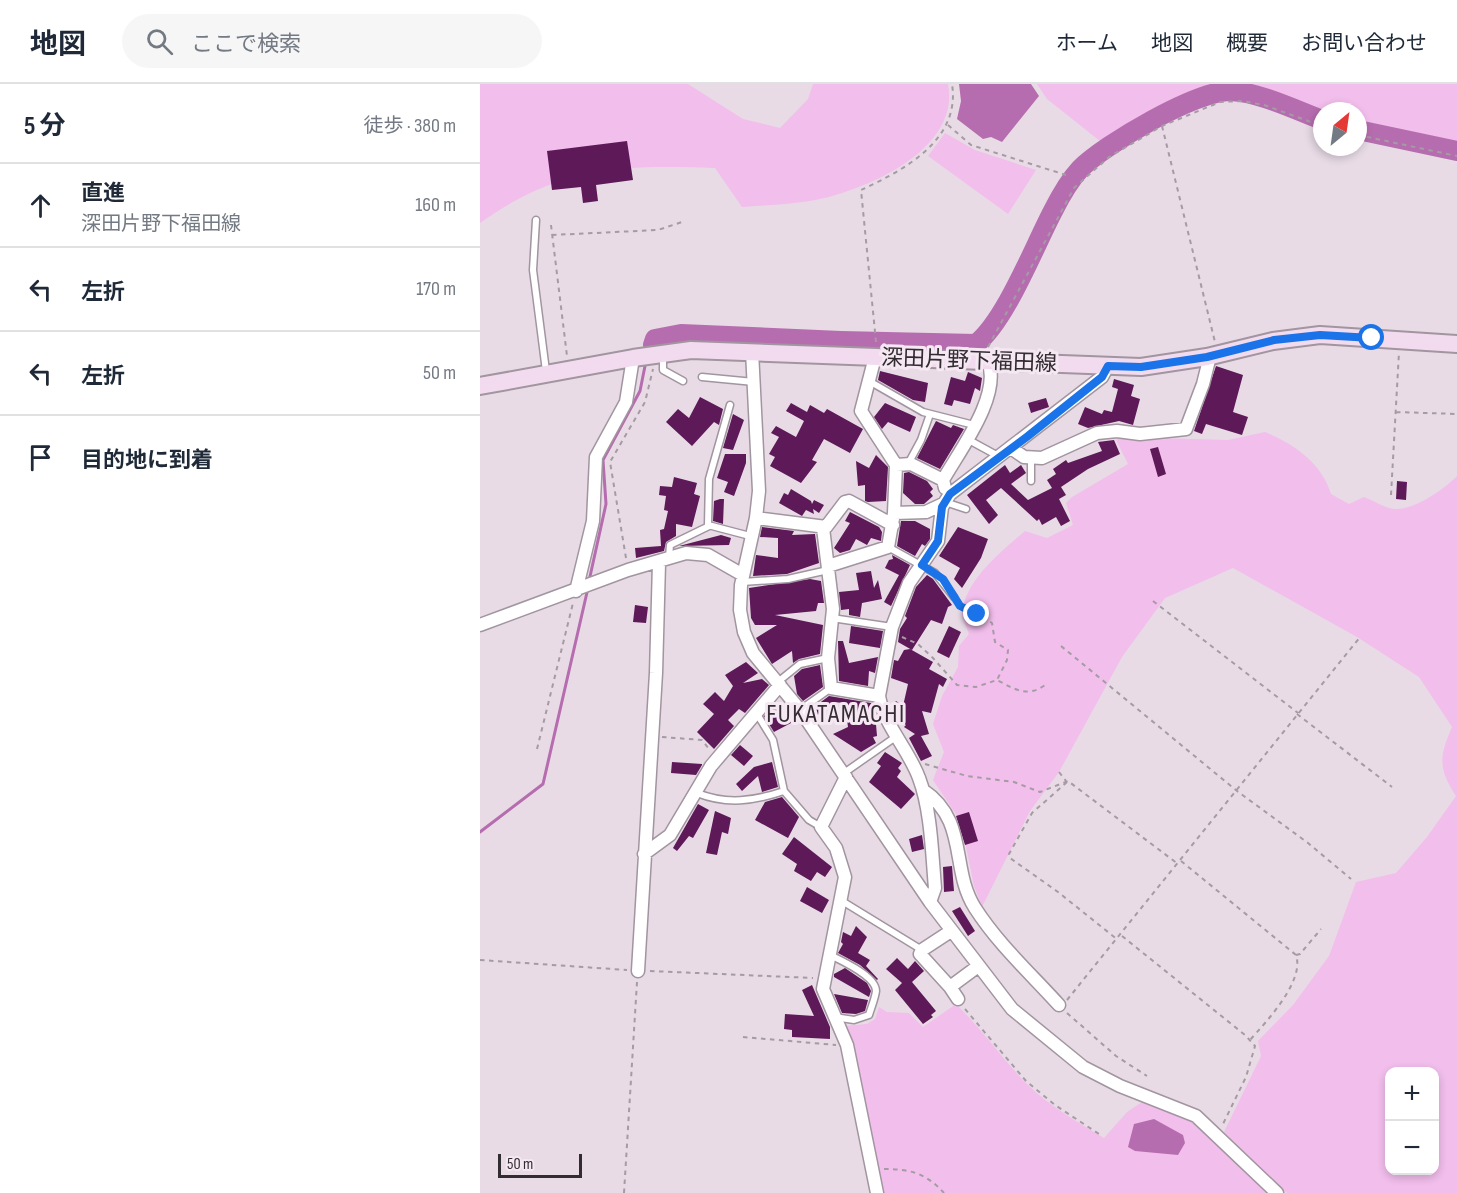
<!DOCTYPE html>
<html lang="ja">
<meta charset="utf-8">
<style>
:root{--surface:#fff;--page:#f6f6f7;--text:#1f2937;--muted:#747a83;--line:#e0e1e3}
body{margin:0;font-family:"Sofia Sans Condensed","Noto Sans JP",sans-serif;background:var(--page);color:var(--text)}
.controls{position:absolute;right:18px;bottom:18px;display:grid;overflow:hidden;border-radius:12px;box-shadow:0 3px 9px #0003}
.controls button{width:54px;height:54px;display:grid;place-items:center;padding:0;border:0;border-bottom:2px solid var(--line);background:var(--surface);color:var(--text);font:30px sans-serif}
.compass{position:absolute;left:833px;top:18px;width:54px;height:54px;border-radius:50%;background:var(--surface);box-shadow:0 3px 9px #0003;rotate:29deg}
.scale{position:absolute;left:18px;bottom:15px;width:84px;box-sizing:border-box;padding-left:6px;border:3px solid #312c30;border-top:0;font-size:16px;line-height:21px;white-space:nowrap;color:#312c30;-webkit-text-stroke:4px #f5e8f3;paint-order:stroke}
.stop{position:absolute;width:18px;height:18px;margin:-14px;border:4px solid #1a73e8;border-radius:50%;background:#fff}
.stop.end{background:#1a73e8;border-color:#fff;box-shadow:0 2px 6px #0008}
.list{margin:0;padding:0;list-style:none}
h2{display:flex;justify-content:space-between;align-items:center;height:78px;margin:0;padding:0 24px;font-size:26px}
h2 small{font-size:20px;font-weight:400;color:var(--muted)}
.list li{display:grid;grid-template-columns:39px 1fr auto;gap:18px;align-items:center;box-sizing:border-box;height:84px;padding:0 24px;border-top:2px solid var(--line)}
.list b{display:block;font-size:22px;white-space:nowrap}
.list p{margin:0;font-size:20px;white-space:nowrap;color:var(--muted)}
.list em{font-size:20px;font-style:normal;color:var(--muted)}
.icon{flex:none;width:33px;height:33px;fill:none;stroke:currentColor;stroke-width:2;stroke-linecap:round;stroke-linejoin:round}
.map{position:relative;flex:none;width:977px;height:1109px;overflow:hidden}
header{display:flex;align-items:center;gap:36px;box-sizing:border-box;height:84px;padding:0 30px;background:var(--surface);border-bottom:2px solid var(--line)}
header strong{font-size:28px}
nav{display:flex;gap:33px;margin-inline-start:auto;font-size:21px}
.search{width:420px;height:54px;background:var(--page);display:flex;align-items:center;gap:15px;box-sizing:border-box;padding:0 21px;border-radius:33px;color:var(--muted);font-size:22px}
main{display:flex}
aside{flex:1;background:var(--surface)}
.map>svg:first-child{display:block}
</style>
<header>
<strong>地図</strong>
<div class="search"><svg class="icon" aria-label="search" viewBox="0 0 24 24"><circle cx="10" cy="10" r="6"/><path d="M15 15l6 6"/></svg>ここで検索</div>
<nav><a>ホーム</a><a>地図</a><a>概要</a><a>お問い合わせ</a></nav>
</header>
<main>
<aside>
<h2>5 分<small>徒歩 · 380 m</small></h2>
<ul class="list">
<li><svg class="icon" aria-label="ahead" viewBox="0 0 24 24"><path d="M12 20V5M6 11l6-6 6 6"/></svg><div><b>直進</b><p>深田片野下福田線</p></div><em>160 m</em></li>
<li><svg class="icon" aria-label="left" viewBox="0 0 24 24"><path d="M17 20v-9H6M10 6l-5 5 5 5"/></svg><div><b>左折</b></div><em>170 m</em></li>
<li><svg class="icon" aria-label="left" viewBox="0 0 24 24"><path d="M17 20v-9H6M10 6l-5 5 5 5"/></svg><div><b>左折</b></div><em>50 m</em></li>
<li><svg class="icon" aria-label="arrive" viewBox="0 0 24 24"><path d="M6 21V4h12l-3 4 3 4H6"/></svg><div><b>目的地に到着</b></div></li>
</ul>
</aside>
<div class="map">
<svg width="977" height="1109" viewBox="0 0 977 1109">
<rect width="100%" height="100%" fill="#e8dbe6"/>
<!-- green -->
<path fill="#f2beec" fill-rule="evenodd" d="M0 0H208L263 35 300 44 328 15 333 0H468C480 62 398 100 349 113 321 120 291 121 262 123L235 84C140 81 80 82 0 139Z
M557 0H746L716 6 625 61 567 15Z
M749 0H977V58L878 39V27H842V30Z
M465 49 495 66 556 86 528 130 448 72Z
M785 348C814 360 842 379 851 410L869 420 884 413C893 416 906 425 915 425 934 426 965 405 977 392V1109H807L788 1094 744 1048 781 972 778 957 813 921 849 872 876 798 916 789 947 753 976 712C958 684 959 673 972 643L939 593 877 553 753 484 685 514 642 573 579 688 550 727 502 823 494 802 481 738 453 696 464 668 453 640 462 612 478 583 479 562 489 550C487 543 481 534 482 528 486 495 522 467 545 447L567 454 593 441 586 419 592 413 648 380 636 356 643 353 748 356ZM910 988H954V1086H910Z
M476 920C502 945 522 975 547 1000 569 1022 598 1038 624 1054L647 1028 662 1018 697 1029 722 1044 786 1109H404L376 971 363 942 387 940 395 935 399 923 407 928 429 929 443 943Z"/>
<!-- water -->
<path fill="#b66daf" d="M479 0H551L559 12 522 58 511 53 503 55 477 35 481 17Z
M674 1035 703 1051 705 1059 698 1071 655 1067 648 1063 654 1040Z"/>
<g fill="none" stroke-linecap="round" stroke-linejoin="round">
<!-- stream -->
<path stroke="#b66daf" stroke-width="3" d="M109 497 126 420 123 376 160 307 165 282
M0 748 63 700 108 504"/>
<!-- river -->
<path stroke="#b66daf" stroke-width="20" d="M878 46 977 67
M173 261 175 255 201 250 361 257 496 260C526 236 554 163 573 127 580 113 589 97 600 85 625 60 717 6 751 7 778 8 816 26 842 36"/>
</g>
<!-- building -->
<path fill="#5d1958" d="M147 57 153 96 116 101 118 117 103 119 101 103 72 106 67 67Z
M736 282 763 291 753 328 768 333 762 351 726 340 722 350 714 347Z
M400 287 448 299 445 318 433 316 398 296Z
M488 288 502 294 500 307 495 304 490 320 474 316 472 322 464 320 471 293 485 297Z
M634 295 654 301 651 312 660 315 653 341 639 337 608 344 598 340 605 323 622 330 624 326 632 328 638 305 632 303Z
M220 313 243 325 239 341 234 338 212 362 186 338 198 325 209 334Z
M566 314 569 323 551 329 548 319Z
M311 319 327 328 330 321 344 329 347 325 383 345 370 369 344 355 332 376 337 378 321 399 290 382 295 373 289 370 299 353 291 349 296 342 316 353 324 337 306 327Z
M405 319 436 333 430 348 408 338 402 345 394 333Z
M253 330 264 336 253 366 243 364Z
M456 337 471 344 473 341 484 345 460 385 437 374Z
M634 356 640 370 608 385 581 403 586 411 579 415 590 437 581 442 576 433 562 441 559 435 557 437 521 404 506 416 518 431 509 440 487 411 525 381 530 389 541 381 546 389 531 400 548 416 572 404 567 396 576 390 573 385 586 376 588 379 622 367 618 358Z
M678 363 686 390 678 393 670 365Z
M245 370H266V379L254 412 244 408 248 398 237 394Z
M396 371 408 383 406 417 388 418 385 417V401L378 402 376 377 389 384Z
M429 388 447 397 453 405 450 408 453 412 444 420H435L423 409 424 389Z
M194 393 217 399 214 410 220 412 212 443 196 440V452L186 458 184 467 156 474 155 464 181 462 180 446 184 445 188 427 184 426 186 412 179 411 180 402 192 403Z
M917 397 927 398 926 416 916 415Z
M311 405 331 417 332 420 334 416 344 421 339 429 333 425 334 430 326 426 322 432 299 419 304 409 308 411Z
M240 415H244L243 440 233 437 234 417Z
M370 428 399 443 402 448 401 457 391 454 387 461 376 455 370 466 360 469 354 464 370 439 365 437Z
M421 437H435L450 445V455L445 462 442 460 435 472 417 462Z
M282 443 314 447 312 451 335 450 339 479 307 490 273 492 276 471 298 474V454L280 453Z
M478 443 508 455 501 474 482 504 474 495 480 484 459 472Z
M241 451 251 454 249 461 199 462Z
M412 471 430 481 411 522 404 518 419 491 405 484 409 476 413 475Z
M391 487 394 504 398 496 402 515 382 519 380 533 369 531V525L361 526 359 508 379 506 376 489Z
M447 491 453 495 472 521 468 523 462 540 451 536 432 566 418 558 420 545 427 534 425 532 436 503Z
M330 495 341 497 344 519H338L336 527 295 531 343 541 340 570 319 575 313 579 312 567 292 580 276 554 297 541H275L271 534 269 504Z
M155 521 168 523 166 539 153 538Z
M371 542 403 547 400 564 369 559Z
M469 542 481 548 469 574 457 568Z
M358 557H363L369 579 398 573 395 589 389 587 388 602 359 597Z
M430 565 453 578 449 585 467 595 463 603 459 600 451 629 442 627 449 650 441 652 452 672 441 677 429 654 435 650 424 643 426 641 416 634 411 625 416 617 423 622 428 600 411 594 414 576 418 577 424 566Z
M266 578 278 589 263 599 282 595 289 601 265 629 259 625 248 636 254 642 234 665 217 648 234 630 223 620 235 608 244 617 253 602 245 591Z
M340 581 343 603 323 617 317 610 314 592 322 585Z
M349 612 391 619 395 629 397 652 393 653 396 659 381 668 353 650 368 643 365 619 353 618 335 633 330 626Z
M297 621 303 633 307 631 311 639 294 648 284 632Z
M260 661 273 672 264 682 251 671Z
M405 668 422 679 418 684 421 687 417 693 435 710 421 725 389 698 401 682 397 679Z
M192 678 222 680V681L216 691 191 689Z
M292 678 298 703 282 708 278 692 262 707 256 700 274 683Z
M302 713 319 733 308 754 275 736 285 718Z
M218 720 229 726 213 754 209 752 197 767 193 764Z
M235 727 251 734 248 750 242 748 237 771 226 769Z
M489 728 498 757 485 761 476 732Z
M442 751 444 765 432 768 429 755Z
M314 753 352 783 345 793 337 788 331 797 314 787 317 780 302 770Z
M472 782 474 807 464 808 463 783Z
M327 803 349 816 342 829 320 817Z
M480 823 495 847 488 852 472 827Z
M376 842 387 853 378 869 390 876 386 882 398 895 397 896 380 881 358 869 363 860 361 858 363 848 371 852Z
M417 874 428 885 435 877 444 887 432 898 456 927 451 931 453 933 443 940 415 906 422 899 406 885Z
M365 884 387 899 391 907 389 913 354 893V890Z
M332 901 350 943V955L312 953V946L304 945 305 930 334 932 322 906Z
M354 910 388 916 385 927 376 930 362 929Z"/>
<g fill="none" stroke-linecap="round" stroke-linejoin="round">
<defs>
<path id="service" d="M56 136 53 186 66 287
M183 270V286L203 297
M222 293 274 298
M389 297 443 328 494 341
M250 321 229 395 228 441 270 452
M487 355 520 373
M428 380 441 356 450 330
M551 397V375
M465 418 486 425
M408 463 455 489 474 513
M189 473 190 461 229 442
M262 498 308 495 348 486
M352 534 412 543
M299 597 320 580 348 574
M320 626 351 604
M277 630 293 656 304 707 329 736 341 743
M364 689 417 652
M217 709C247 721 274 717 304 707
M362 817 442 866
M350 871C362 877 396 892 396 907 395 915 391 924 389 931L374 936 354 933"/>
<path id="minor" d="M272 267 279 407 276 434 261 501 260 526 264 548 273 569 320 626 450 818 532 925 603 983 640 1002 716 1032 797 1109
M395 273 381 327 416 381 414 429
M531 364 544 373 562 374 617 349 637 347 660 350 706 345 723 300 730 272
M416 381 431 380 463 396 465 404
M463 396C480 366 522 311 508 277
M276 434 346 443 365 418 369 417 413 441
M343 444 353 525 348 574 351 604 399 612
M348 482 408 463 414 429 446 428 463 420
M96 507 113 437 116 373 146 318 153 274
M0 541 148 486 206 469 228 471 263 491
M366 693 341 743 356 764 365 793 343 905 367 961 397 1109
M443 706C489 737 470 785 495 824 518 860 551 890 579 921
M164 770 190 751 231 682 300 601
M450 818 455 804C452 770 451 725 439 694 429 666 404 641 399 612L412 543 429 499 458 457 462 423 470 410 622 293 628 282
M471 847 442 866 440 870 470 903 497 883
M158 887 176 589 179 479
M470 903 478 915"/>
<path id="secondary" d="M0 302 153 274 211 266 661 283 727 273 793 257 840 251 977 260"/>
</defs>
<!-- service casing -->
<use href="#service" stroke="#a1959f" stroke-width="9"/>
<!-- minor casing -->
<use href="#minor" stroke="#a1959f" stroke-width="15"/>
<!-- secondary casing -->
<use href="#secondary" stroke="#a1959f" stroke-width="20"/>
<!-- path -->
<path stroke="#a59ba3" stroke-width="2" stroke-dasharray="4.5 4.5" stroke-linecap="butt" d="M468 41 491 61 586 91
M682 42 735 258
M878 51 977 72
M71 141 87 272
M72 151 178 146 205 137
M396 258 381 106C424 86 481 56 472 0
M508 263 594 104 629 73 682 42 740 18 762 17 784 21 842 42
M916 328 977 330
M911 411 919 268
M146 474 130 378 165 318 173 285
M673 517 818 629
M479 520 512 539 515 558 528 566 527 576 517 596
M422 553 438 560 453 574 477 601 496 603 517 596C534 605 548 614 565 601
M581 562 757 707 828 759 871 795
M817 630 912 703
M182 653 222 656 229 665
M57 665 93 519
M445 680 487 692 534 698 560 708 588 697 698 780
M579 688 586 697
M587 698 552 729 529 770 530 774 578 808 638 856
M701 777 816 871C825 897 786 938 770 956
M642 852 765 951 775 962 766 993 743 1040
M816 871 820 870 841 845
M0 876 147 886
M170 887 333 894
M587 916 881 552
M485 925 546 997 575 1021 622 1052
M587 929 636 972 667 992
M263 953 356 961
M404 1085C430 1085 446 1089 464 1109
M144 1109 157 898"/>
<!-- service -->
<use href="#service" stroke="#fff" stroke-width="6"/>
<!-- minor -->
<use href="#minor" stroke="#fff" stroke-width="12"/>
<!-- secondary -->
<use href="#secondary" stroke="#f2dbef" stroke-width="16"/>
</g>
<g fill="none" stroke-linecap="round" stroke-linejoin="round">
<!-- route -->
<path stroke="#1a73e8" stroke-width="8" d="M497 530 480 522 463 495 442 481 458 457 462 423 470 410 548 352 622 293 628 282 661 283 727 273 794 256 840 251 892 254"/>
</g>
<g text-anchor="middle" dominant-baseline="central" stroke-width="6" stroke-linejoin="round" paint-order="stroke">
<!-- street labels -->
<g font-size="22" fill="#312c30" stroke="#f5e8f3">
<text transform="translate(489 277) rotate(2)">深田片野下福田線</text>
</g>
<!-- quarter labels -->
<g font-size="26" letter-spacing="1.5" fill="#352c34" stroke="#f5e8f3">
<text x="356" y="630">FUKATAMACHI</text>
</g>
</g>
</svg>
<div class="controls">
<button>+</button>
<button>−</button>
</div>
<svg class="compass" viewBox="-18 -18 36 36"><path d="M0-13l5 13h-10z" fill="#e53935"/><path d="M0 13l5-13h-10z" fill="#747a83"/></svg>
<div class="scale">50 m</div>
<div class="stop" style="left:892px;top:254px"></div>
<div class="stop end" style="left:497px;top:530px"></div>
</div>
</main>
